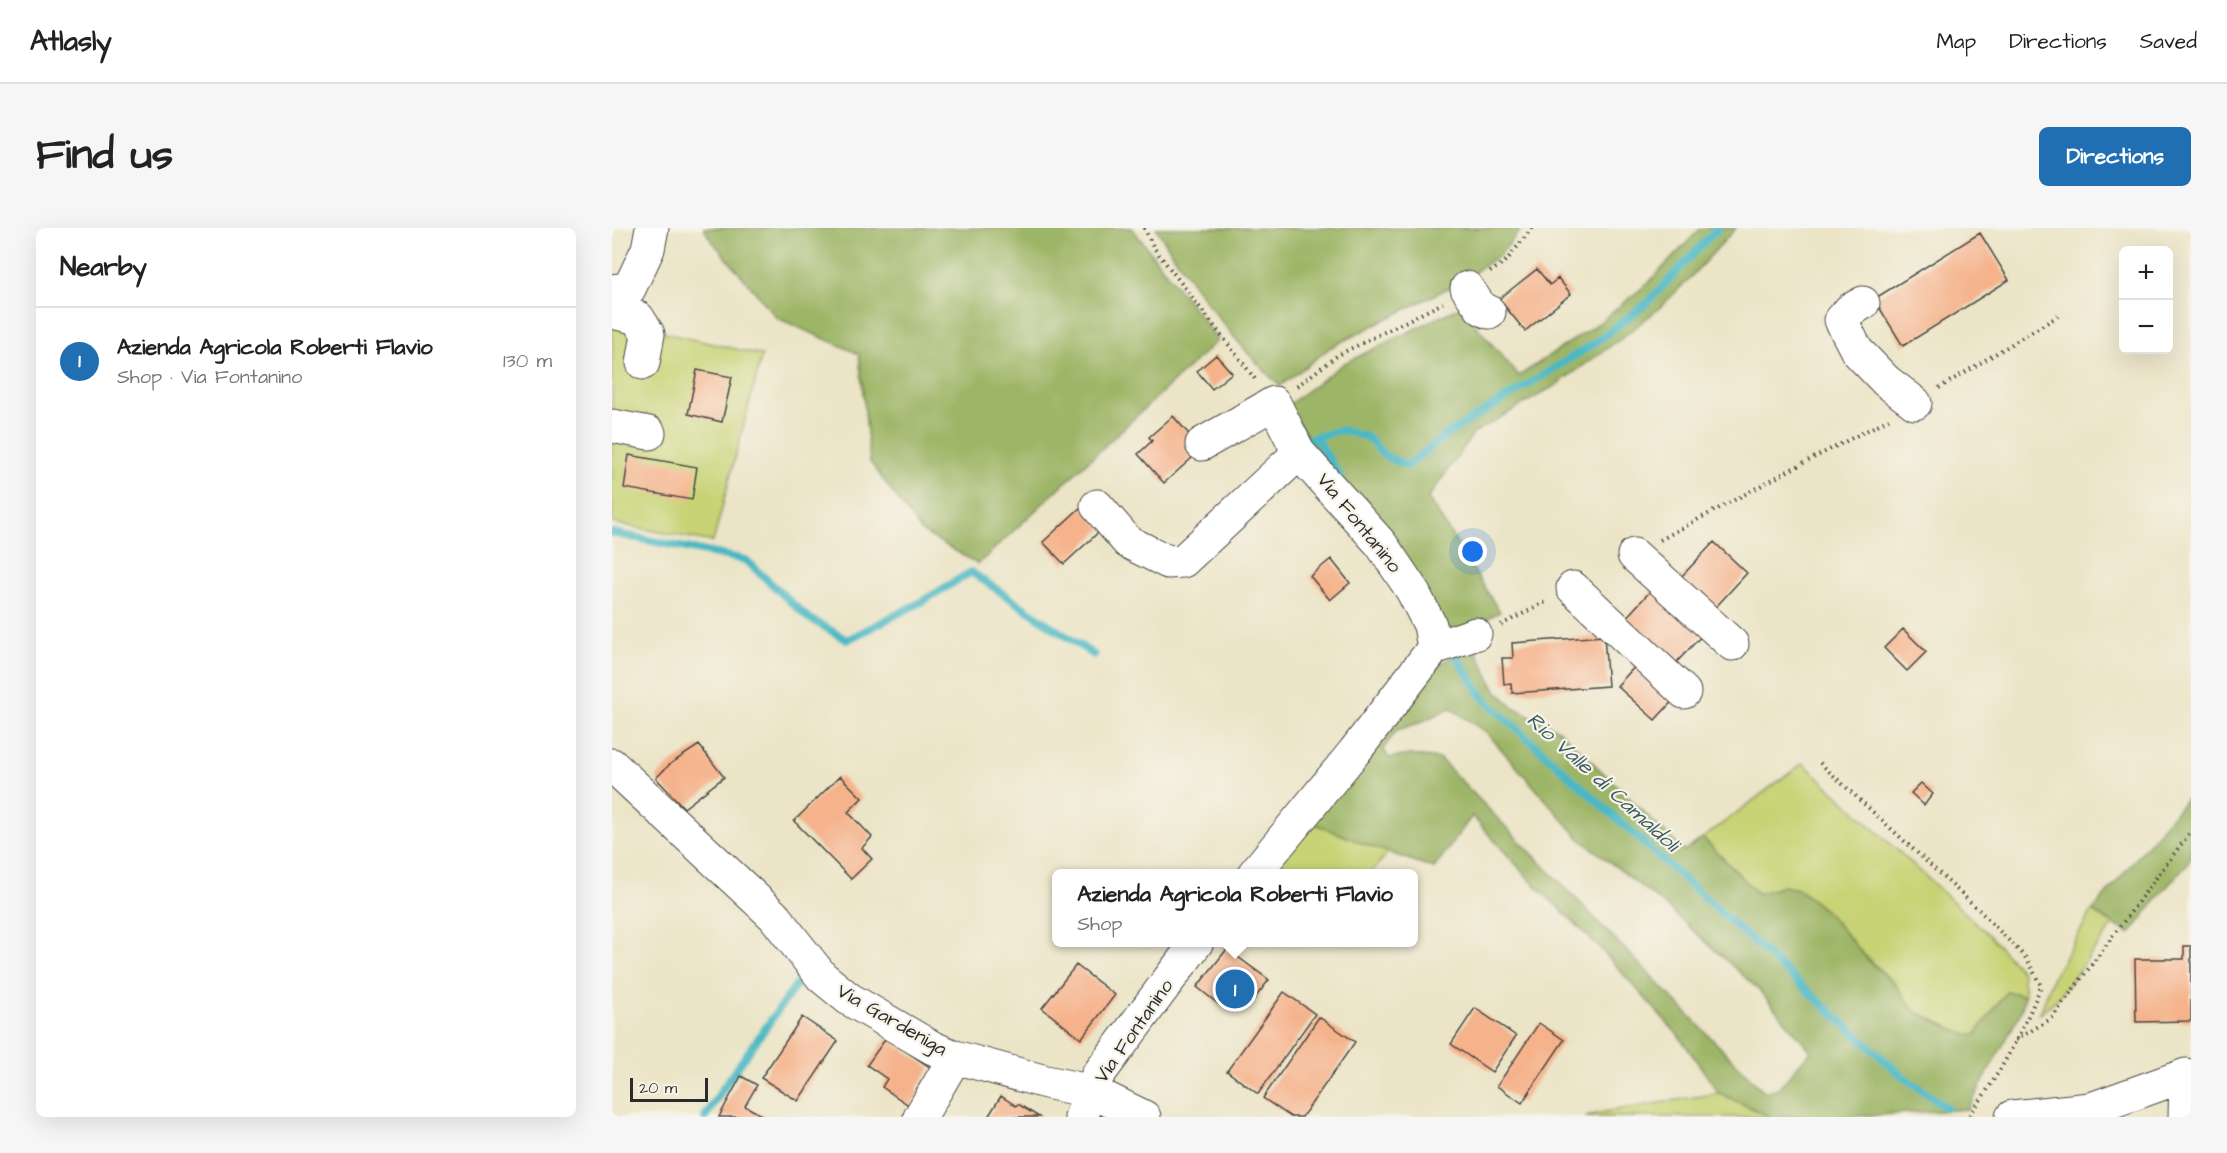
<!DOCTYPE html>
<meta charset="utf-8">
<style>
:root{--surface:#fff;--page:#f6f6f6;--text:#222;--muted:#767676;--line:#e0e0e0;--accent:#1f6fb2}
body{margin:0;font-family:"Architects Daughter",sans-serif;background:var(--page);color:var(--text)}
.controls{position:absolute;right:18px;top:18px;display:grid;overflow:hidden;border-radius:9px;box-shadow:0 6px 24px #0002}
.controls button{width:54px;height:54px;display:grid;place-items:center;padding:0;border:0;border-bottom:2px solid var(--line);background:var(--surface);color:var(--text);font:30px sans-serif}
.scale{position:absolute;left:18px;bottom:15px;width:78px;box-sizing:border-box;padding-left:6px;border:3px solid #2b2b2b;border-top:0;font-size:16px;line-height:21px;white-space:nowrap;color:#2b2b2b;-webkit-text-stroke:4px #f7f3e8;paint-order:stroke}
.you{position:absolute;left:861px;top:324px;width:21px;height:21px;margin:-15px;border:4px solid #fff;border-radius:50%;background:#1a73e8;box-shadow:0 0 0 9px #1a73e833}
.badge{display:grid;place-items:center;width:39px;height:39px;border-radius:50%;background:var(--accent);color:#fff;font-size:20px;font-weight:700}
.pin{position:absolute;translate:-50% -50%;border:3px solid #fff;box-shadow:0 2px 6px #0006}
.popup{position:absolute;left:440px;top:641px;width:366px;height:78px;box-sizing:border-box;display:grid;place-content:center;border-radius:9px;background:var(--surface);filter:drop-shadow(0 2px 4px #0005);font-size:20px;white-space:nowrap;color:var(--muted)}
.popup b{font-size:22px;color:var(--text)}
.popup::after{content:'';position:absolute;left:50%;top:100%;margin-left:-12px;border:12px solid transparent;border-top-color:var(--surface)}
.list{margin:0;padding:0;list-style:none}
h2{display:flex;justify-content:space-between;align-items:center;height:78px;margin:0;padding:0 24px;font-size:26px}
h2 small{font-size:20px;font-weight:400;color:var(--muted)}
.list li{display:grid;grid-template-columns:39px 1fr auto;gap:18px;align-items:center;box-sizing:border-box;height:108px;padding:0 24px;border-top:2px solid var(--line)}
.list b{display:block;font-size:22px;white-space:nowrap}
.list p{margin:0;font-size:20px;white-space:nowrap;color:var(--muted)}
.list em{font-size:20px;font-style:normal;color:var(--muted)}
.map{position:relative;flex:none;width:1579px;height:889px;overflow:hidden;border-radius:9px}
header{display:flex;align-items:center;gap:36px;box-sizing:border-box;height:84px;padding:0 30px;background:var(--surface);border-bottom:2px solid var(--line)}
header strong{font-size:28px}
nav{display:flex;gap:33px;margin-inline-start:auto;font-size:21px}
.intro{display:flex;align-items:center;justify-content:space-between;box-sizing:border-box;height:144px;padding:0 36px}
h1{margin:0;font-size:42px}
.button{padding:15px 27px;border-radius:9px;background:var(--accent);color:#fff;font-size:21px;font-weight:700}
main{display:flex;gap:36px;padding:0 36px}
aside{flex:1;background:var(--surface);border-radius:9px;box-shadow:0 6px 24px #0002}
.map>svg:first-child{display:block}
</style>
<header>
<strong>Atlasly</strong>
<nav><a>Map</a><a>Directions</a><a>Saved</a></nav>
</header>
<div class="intro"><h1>Find us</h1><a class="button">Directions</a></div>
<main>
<aside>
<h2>Nearby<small></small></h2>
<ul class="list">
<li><span class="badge">1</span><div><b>Azienda Agricola Roberti Flavio</b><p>Shop · Via Fontanino</p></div><em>130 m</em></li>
</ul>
</aside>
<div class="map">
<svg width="1579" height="889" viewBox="0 0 1579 889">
<rect width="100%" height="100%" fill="#f7f3e8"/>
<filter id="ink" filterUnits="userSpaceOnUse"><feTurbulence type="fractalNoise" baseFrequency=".0167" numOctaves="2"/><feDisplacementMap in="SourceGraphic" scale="12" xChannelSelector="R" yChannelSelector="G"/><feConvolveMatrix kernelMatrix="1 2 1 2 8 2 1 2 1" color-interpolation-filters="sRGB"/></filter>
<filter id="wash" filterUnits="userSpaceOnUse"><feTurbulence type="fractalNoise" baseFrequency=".008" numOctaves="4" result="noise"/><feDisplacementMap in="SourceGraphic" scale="24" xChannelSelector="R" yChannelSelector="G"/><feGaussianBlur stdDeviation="1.35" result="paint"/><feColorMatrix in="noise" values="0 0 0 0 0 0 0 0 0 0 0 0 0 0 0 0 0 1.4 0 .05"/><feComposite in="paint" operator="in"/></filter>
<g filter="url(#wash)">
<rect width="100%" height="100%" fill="#ebe4c6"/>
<!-- green -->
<path fill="#c7d374" stroke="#797f50" stroke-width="1.5" d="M0 93 150 127 101 314 0 295Z
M1191 535 1377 707 1410 744 1413 768 1395 763 1364 806 1354 807 1302 783 1284 757 1242 717 1171 658 1146 666 1091 610Z
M698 594 776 624 759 645 658 646Z
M1480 683 1502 696 1446 770 1428 786 1440 751Z
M1107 865 1159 889H973L992 884Z"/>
<!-- forest -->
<path fill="#9db566" stroke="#647048" stroke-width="1.5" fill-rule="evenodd" d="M92 0H520L606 112 366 336 309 303 258 234 247 126 165 90 97 9Z
M544 0H910L889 26 848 54 719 119 668 158C622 115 578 54 544 0Z
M1089 0H1124L1076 52 1046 81 1010 110 944 157 862 205 816 270 888 384 840 408 729 259 675 178 731 136 848 79 907 148 987 95 1035 56Z
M863 420 883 461 901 479 947 502 1072 623 1091 610 1146 666 1171 658 1187 661 1215 684 1258 734 1284 757 1302 783 1354 807 1364 806 1395 763 1413 768 1409 784 1356 881 1234 889H1159L1107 865 1067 808 988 720 920 654 860 588 822 640 752 616 698 594 818 442 841 428ZM838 480 875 505 967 610 1054 678 1146 761 1199 823 1165 862 1152 863 1141 853 828 531 798 527 777 530 771 521 785 502 807 495Z
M1579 565V631L1547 668 1518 706 1480 683Z"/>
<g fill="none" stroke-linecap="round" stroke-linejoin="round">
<!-- stream -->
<path stroke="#4ab8c4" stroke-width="8" d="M703 209 729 202 755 209 773 228 795 238 834 207 980 117 1035 75 1106 0
M690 214 703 209 728 248
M0 305 134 332 195 389 235 412 309 374 359 344 482 427
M840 422 872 471 1289 847 1335 880
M93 889 115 854 194 743"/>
</g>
<g id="blocks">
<!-- building -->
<path fill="#f5b28b" d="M1368 5 1397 52 1291 118 1262 71Z
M925 41 938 57 946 50 959 66 913 103 887 71Z
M604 127 620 145 600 161 585 143Z
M85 142 120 149 110 194 76 186Z
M561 188 590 221 552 255 526 226 540 213 537 209Z
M17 227 85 239 80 272 12 260Z
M469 279 490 301 452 336 431 314Z
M1102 314 1135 345 1103 380 1069 349Z
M719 331 738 355 718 372 698 348Z
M1044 357 1094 403 1061 438 1012 392Z
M1291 401 1314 424 1295 443 1272 420Z
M992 408 996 458 900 465 899 455 892 456 890 430H901L900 415Z
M1027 434 1065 468 1043 492 1005 458Z
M87 517 112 549 72 580 44 550 58 536Z
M228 548 250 570 236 584 260 609 250 620 260 631 239 651 182 593Z
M1309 555 1321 566 1312 577 1299 565Z
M1572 718H1579V793L1524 794 1523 731H1572Z
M615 721 657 752 639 775 610 779 585 759Z
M464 737 503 767 469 811 430 780Z
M672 764 703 786 646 866 615 843Z
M863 780 904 808 880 844 839 816Z
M190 789 226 813 186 873 149 850Z
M707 789 743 814 690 889H679L651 870Z
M927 795 952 812 910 875 885 858Z
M274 810 319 840 304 862 308 864 298 878 270 859 275 851 255 837Z
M129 848 145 857 133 878 153 889H107Z
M389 868 404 878 406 876 427 889H376Z"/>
</g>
</g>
<g filter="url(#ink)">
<use href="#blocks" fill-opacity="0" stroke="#484742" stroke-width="1.5"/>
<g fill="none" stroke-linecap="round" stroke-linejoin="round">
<defs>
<path id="minor" d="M855 60 869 80 877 84
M0 63 17 61 36 21 40 0
M1251 75 1238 82 1229 92 1245 123 1274 153 1303 175
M0 84 26 90 36 106 31 135
M0 198 37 205
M590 216 662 175 687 225 769 316 800 362 818 397 822 420
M485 278 516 314 556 334 571 333 687 225
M1022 327 1120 416
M961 360 1072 464
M0 537 162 688 210 749 237 771 321 820 343 829 434 854 481 864 532 889
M642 646 743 523 822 420 863 406
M308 889 343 829
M469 889 486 847 585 714
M1400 889 1479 881 1574 847 1573 889"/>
</defs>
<!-- minor casing -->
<use href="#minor" stroke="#484742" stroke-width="35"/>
<!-- path -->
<path stroke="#484742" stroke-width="4" stroke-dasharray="1.5 4.5" stroke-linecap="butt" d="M532 0 542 20 643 151
M878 44 894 33 920 0
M685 158 726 127 831 75
M1327 160 1446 88
M1048 312 1176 243 1277 191
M889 397 936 373
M1208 535 1368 683 1415 731 1429 758C1411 803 1386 850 1356 889
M1404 812 1440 790 1579 603"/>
<!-- minor -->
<use href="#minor" stroke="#fff" stroke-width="33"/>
</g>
</g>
<g text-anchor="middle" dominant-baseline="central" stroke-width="4.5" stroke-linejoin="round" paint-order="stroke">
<!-- street labels -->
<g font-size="20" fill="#2b2b2b" stroke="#f7f3e8">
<text transform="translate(747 295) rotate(51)">Via Fontanino</text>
<text transform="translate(280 792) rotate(30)">Via Gardeniga</text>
<text transform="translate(522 803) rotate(-55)">Via Fontanino</text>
</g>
<!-- water labels -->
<g font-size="21" font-style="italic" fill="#365c61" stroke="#f7f3e8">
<text transform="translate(991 554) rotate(42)">Rio Valle di Camaldoli</text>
</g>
</g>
</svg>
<div class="controls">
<button>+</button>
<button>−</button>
</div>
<div class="scale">20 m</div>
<div class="you"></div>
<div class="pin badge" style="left:623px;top:761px">1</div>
<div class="popup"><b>Azienda Agricola Roberti Flavio</b>Shop</div>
</div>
</main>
